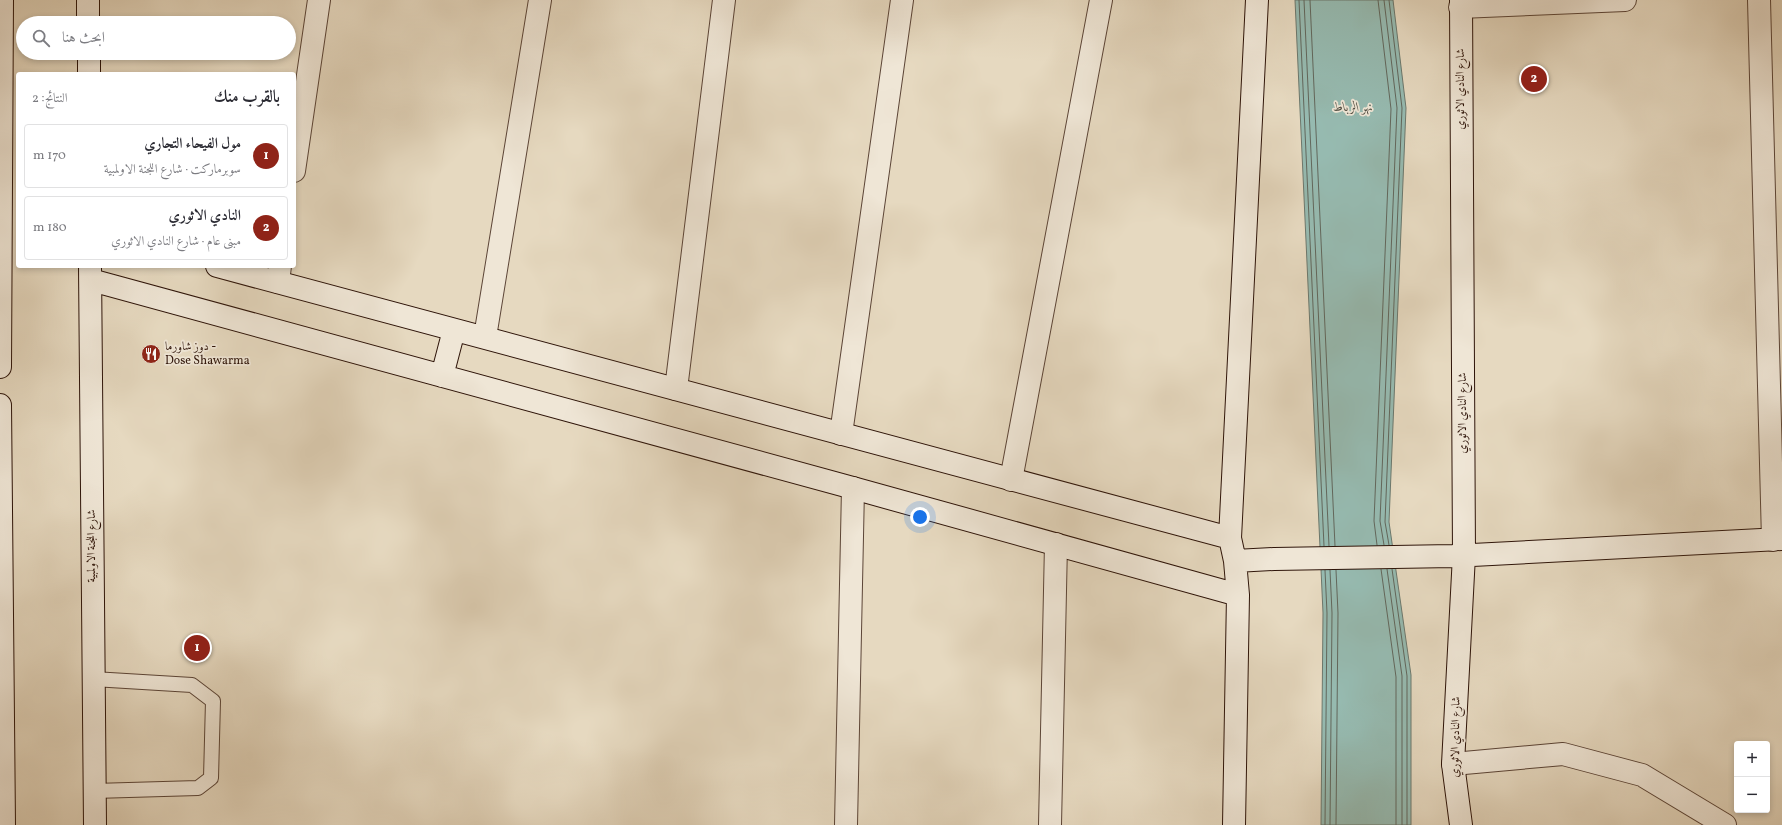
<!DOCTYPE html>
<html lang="ar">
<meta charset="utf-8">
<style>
:root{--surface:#fff;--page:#f2f2f3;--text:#2b2b33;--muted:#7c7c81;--line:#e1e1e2;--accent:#8f2418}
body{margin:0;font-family:Vollkorn,Amiri,serif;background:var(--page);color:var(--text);direction:rtl}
.controls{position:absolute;right:12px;bottom:12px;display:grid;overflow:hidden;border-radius:4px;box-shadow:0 2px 6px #0003}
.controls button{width:36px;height:36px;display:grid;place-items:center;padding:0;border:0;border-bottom:1px solid var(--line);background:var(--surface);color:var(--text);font:20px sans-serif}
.you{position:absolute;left:920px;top:517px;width:14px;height:14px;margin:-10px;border:3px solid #fff;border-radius:50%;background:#1a73e8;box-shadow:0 0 0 6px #1a73e833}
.badge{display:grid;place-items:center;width:26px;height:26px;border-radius:50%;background:var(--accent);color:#fff;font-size:13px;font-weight:700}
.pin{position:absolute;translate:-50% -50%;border:2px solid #fff;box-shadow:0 1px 4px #0006}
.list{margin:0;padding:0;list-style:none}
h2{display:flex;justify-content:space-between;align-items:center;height:52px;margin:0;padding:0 16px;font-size:17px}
h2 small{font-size:13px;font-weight:400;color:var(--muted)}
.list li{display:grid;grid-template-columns:26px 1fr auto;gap:12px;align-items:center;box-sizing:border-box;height:64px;margin:0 8px 8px;padding:0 8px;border:1px solid var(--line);border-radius:4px}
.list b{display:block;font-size:15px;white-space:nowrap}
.list p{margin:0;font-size:13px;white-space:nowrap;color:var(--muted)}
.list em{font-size:13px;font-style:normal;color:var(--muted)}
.icon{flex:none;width:22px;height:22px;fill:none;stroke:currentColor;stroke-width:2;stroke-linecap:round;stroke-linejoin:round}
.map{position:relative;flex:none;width:1782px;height:825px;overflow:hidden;direction:ltr}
.search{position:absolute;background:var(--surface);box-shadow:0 2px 6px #0003;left:16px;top:16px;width:280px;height:44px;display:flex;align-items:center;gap:10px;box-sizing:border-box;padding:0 14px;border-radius:22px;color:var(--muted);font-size:15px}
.panel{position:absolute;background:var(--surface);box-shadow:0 2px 6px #0003;left:16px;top:72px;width:280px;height:196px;border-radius:4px;direction:rtl}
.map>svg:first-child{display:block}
</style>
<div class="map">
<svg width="1782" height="825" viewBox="0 0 1782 825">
<rect width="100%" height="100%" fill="#e6d9c0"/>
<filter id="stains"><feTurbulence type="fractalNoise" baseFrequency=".005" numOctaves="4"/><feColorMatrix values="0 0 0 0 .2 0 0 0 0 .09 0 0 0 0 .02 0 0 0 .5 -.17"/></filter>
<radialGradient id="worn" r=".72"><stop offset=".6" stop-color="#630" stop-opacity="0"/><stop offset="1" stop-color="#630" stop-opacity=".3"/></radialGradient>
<!-- water -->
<path fill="#96bab0" stroke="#6c786d" d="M1295 0H1393L1406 108 1389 522 1411 675V825H1321L1323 613Z"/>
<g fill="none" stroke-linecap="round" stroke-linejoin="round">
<!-- shore -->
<path stroke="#62675c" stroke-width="1" d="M1299 0 1324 546
M1304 0 1329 546
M1310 0 1335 546
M1377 545 1374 521 1391 109 1378 0
M1384 545 1380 521 1397 108 1384 0
M1389 545 1385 522 1402 108 1389 0
M1381 569 1396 677V825
M1387 569 1402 676V825
M1392 569 1407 676V825
M1325 570 1327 613 1325 825
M1330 570 1332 613 1330 825
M1336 570 1338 613 1336 825"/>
<defs>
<path id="lane" d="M93 679 192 685 213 701 211 778 198 788 94 791"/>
<path id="street" d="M1759 0 1773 540
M1460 7 1625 0
M294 171 319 0
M278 282 280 266
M485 337 540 0
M676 389 724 0
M841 434 902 0
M1011 480 1101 0
M1453 764 1563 754 1642 775 1725 825
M846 825 853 488
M1050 825 1056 544"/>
<path id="secondary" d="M88 0V23
M1461 0 1464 555 1453 764 1461 825
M89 53V74
M90 266 95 825
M217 266 1230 538
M91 280 853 488 1238 595
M0 367 2 0
M442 376 454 330
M0 405 4 825
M1235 561 1274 559 1453 556 1782 539
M1234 825 1238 595 1235 561 1230 538 1257 0"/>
</defs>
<!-- lane casing -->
<use href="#lane" stroke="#5c4537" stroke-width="16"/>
<!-- street casing -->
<use href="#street" stroke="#5c4537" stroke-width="24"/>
<!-- secondary casing -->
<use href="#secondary" stroke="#2e1409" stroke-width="24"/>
<!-- lane -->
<use href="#lane" stroke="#efe6d6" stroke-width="14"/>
<!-- street -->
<use href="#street" stroke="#efe6d6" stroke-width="22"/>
<!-- secondary -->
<use href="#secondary" stroke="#efe6d6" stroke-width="22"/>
</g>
<!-- icons -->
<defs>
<symbol id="restaurant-disc" viewBox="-11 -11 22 22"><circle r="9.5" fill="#8f2418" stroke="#efe6d6"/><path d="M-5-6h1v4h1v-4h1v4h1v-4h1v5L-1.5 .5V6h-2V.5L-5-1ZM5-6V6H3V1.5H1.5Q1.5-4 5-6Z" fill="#fff"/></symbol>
</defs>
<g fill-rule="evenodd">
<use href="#restaurant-disc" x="140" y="343" width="22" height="22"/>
</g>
<g text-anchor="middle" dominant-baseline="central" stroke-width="3.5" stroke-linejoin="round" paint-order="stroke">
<!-- street labels -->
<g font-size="12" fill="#2e1409" stroke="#efe6d6">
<text transform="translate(1461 89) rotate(-90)">شارع النادي الاثوري</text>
<text transform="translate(1463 413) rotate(-90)">شارع النادي الاثوري</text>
<text transform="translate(92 546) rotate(-90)">شارع اللجنة الاولمبية</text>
<text transform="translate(1456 737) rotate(-89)">شارع النادي الاثوري</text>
</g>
<!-- poi labels -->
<g font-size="12" fill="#2e1409" stroke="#efe6d6" text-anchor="start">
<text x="165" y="347">دوز شاورما -<tspan x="165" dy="14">Dose Shawarma</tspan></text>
</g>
<!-- water labels -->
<g font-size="13" font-style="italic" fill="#524e43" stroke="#efe6d6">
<text x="1353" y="108">نهر الرباط</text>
</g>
</g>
<rect width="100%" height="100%" filter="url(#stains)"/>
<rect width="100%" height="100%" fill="url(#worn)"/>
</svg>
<div class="controls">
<button>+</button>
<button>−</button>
</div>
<div class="you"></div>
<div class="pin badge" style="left:197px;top:648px">1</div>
<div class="pin badge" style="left:1534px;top:79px">2</div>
<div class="search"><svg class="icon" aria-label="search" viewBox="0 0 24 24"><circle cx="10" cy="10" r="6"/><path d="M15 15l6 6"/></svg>ابحث هنا</div>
<section class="panel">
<h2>بالقرب منك<small>النتائج: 2</small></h2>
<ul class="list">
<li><span class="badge">1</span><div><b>مول الفيحاء التجاري</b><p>سوبرماركت · شارع اللجنة الاولمبية</p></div><em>170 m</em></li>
<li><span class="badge">2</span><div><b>النادي الاثوري</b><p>مبنى عام · شارع النادي الاثوري</p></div><em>180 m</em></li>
</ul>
</section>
</div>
